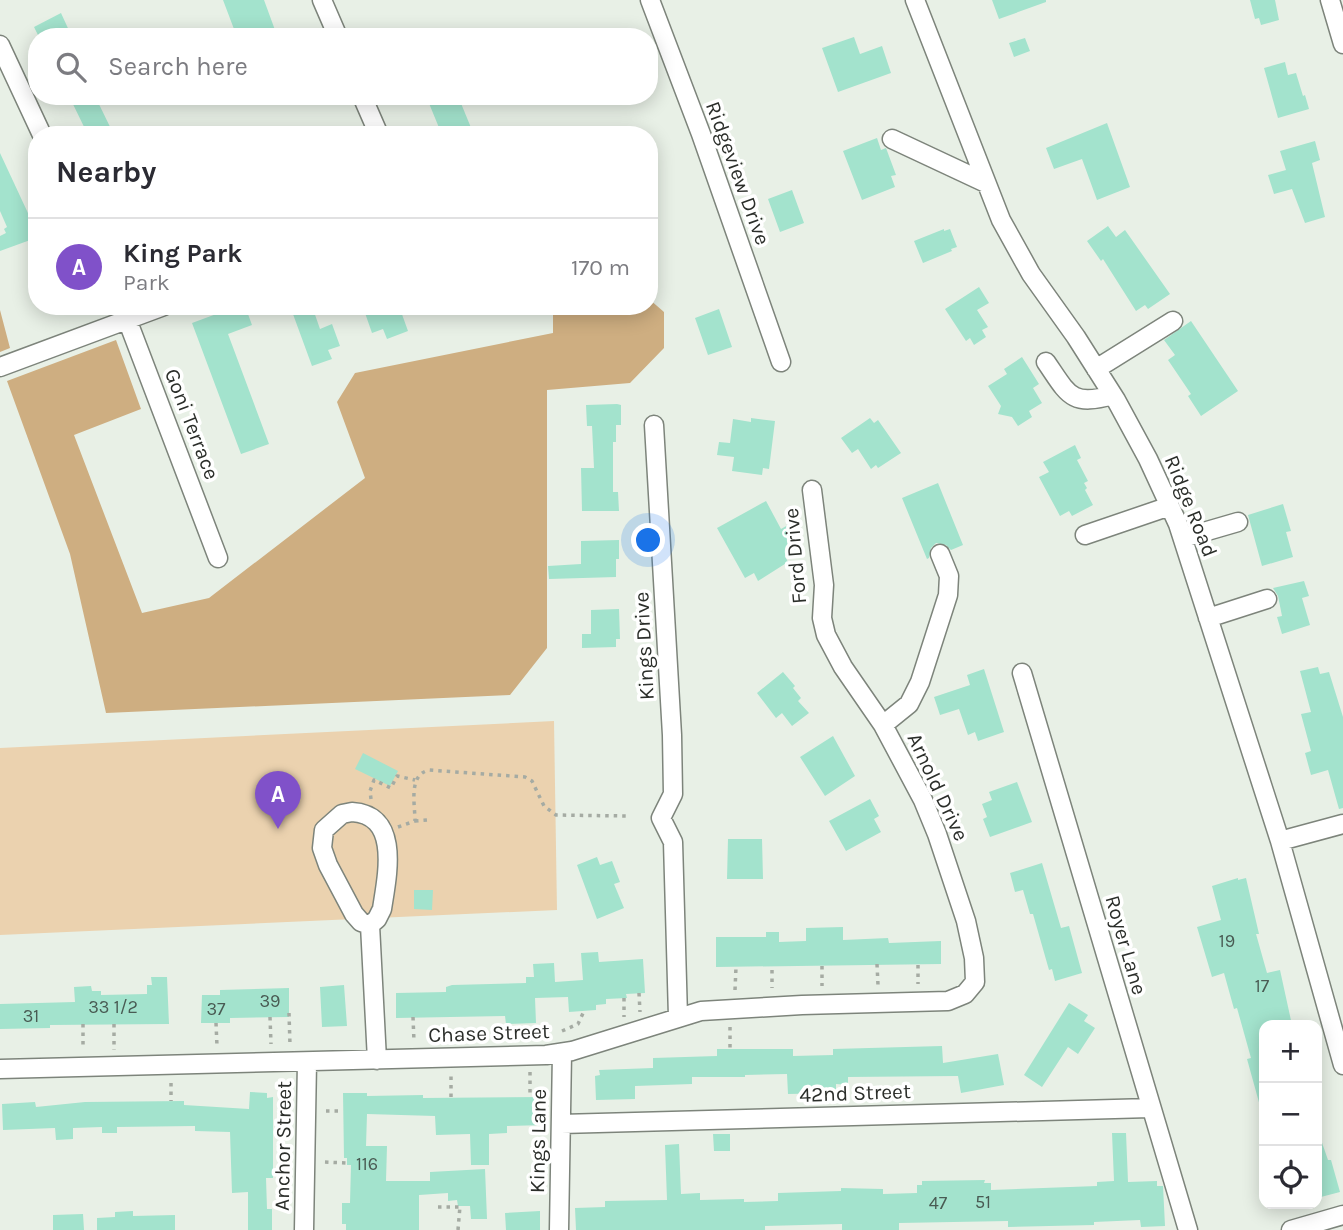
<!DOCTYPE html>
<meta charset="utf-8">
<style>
:root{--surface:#fff;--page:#f2f2f3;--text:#2b2b33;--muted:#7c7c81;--line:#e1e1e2;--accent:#8051c9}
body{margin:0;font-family:Karla,sans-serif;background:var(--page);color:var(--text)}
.controls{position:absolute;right:21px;bottom:21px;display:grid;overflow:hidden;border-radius:14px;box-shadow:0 4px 18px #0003}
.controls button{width:63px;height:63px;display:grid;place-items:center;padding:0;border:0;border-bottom:2px solid var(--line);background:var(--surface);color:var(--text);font:35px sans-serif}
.you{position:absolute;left:649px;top:541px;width:24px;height:24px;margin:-18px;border:5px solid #fff;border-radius:50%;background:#1a73e8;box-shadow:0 0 0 10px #1a73e833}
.badge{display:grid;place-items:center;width:46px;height:46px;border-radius:50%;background:var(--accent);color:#fff;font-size:23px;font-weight:700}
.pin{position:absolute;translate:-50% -58px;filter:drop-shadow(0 2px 4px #0008)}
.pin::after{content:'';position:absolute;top:37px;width:24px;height:21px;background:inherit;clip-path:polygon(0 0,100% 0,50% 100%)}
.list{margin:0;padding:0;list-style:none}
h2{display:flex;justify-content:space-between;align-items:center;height:91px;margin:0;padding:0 28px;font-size:30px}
h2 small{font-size:23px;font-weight:400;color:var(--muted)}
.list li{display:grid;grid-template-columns:46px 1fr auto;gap:21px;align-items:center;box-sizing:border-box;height:98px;padding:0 28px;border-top:2px solid var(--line)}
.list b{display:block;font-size:26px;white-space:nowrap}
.list p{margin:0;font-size:23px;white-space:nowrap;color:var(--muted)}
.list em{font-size:23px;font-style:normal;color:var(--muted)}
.icon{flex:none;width:38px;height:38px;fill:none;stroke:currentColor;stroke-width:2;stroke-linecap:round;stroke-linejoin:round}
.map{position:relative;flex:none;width:1343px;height:1230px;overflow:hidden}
.search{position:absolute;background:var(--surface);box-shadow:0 4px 18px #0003;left:28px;top:28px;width:630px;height:77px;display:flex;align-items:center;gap:18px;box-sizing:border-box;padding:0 24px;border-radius:28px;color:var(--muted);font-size:26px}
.panel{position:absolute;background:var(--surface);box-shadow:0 4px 18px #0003;left:28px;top:126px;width:630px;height:189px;border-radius:28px}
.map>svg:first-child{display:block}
</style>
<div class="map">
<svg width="1343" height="1230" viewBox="0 0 1343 1230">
<rect width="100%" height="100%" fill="#e8f0e6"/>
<!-- green -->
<path fill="#ebd2af" d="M554 721 557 910 0 935V748Z"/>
<!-- forest -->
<path fill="#ceae81" d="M649 299 664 312V348L630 383 547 390V648L510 695 106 713 70 554 7 381 116 340 141 409 74 435 142 613 209 598 365 478 337 402 355 373 553 333V306H649Z
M0 310 10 348 0 352Z"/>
<!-- building -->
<path fill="#a3e3cd" d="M223 0H264L275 30 261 37H237Z
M992 0H1046V2L999 19Z
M1250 0H1275L1279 20 1261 25 1259 18 1255 19Z
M61 13 72 37H39L34 27Z
M854 37 860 54 882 46 891 73 838 92 822 48Z
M1025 38 1030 51 1014 57 1009 43Z
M1285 62 1288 75 1296 73 1303 96 1305 95 1309 109 1278 118 1264 68Z
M69 96H95L114 135H88Z
M426 96H458L474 135H442Z
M1107 123 1130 187 1097 200 1082 159 1054 169 1046 148Z
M877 138 881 150 886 148 896 175 891 176 895 187 862 200 843 151Z
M1315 141 1320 160 1312 163 1325 217 1305 223 1292 189 1274 194 1268 175 1286 170 1280 151Z
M0 153 34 226 29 229 33 239 0 251V236L6 233 4 229 7 227 0 211Z
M792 190 804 223 780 232 768 199Z
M1108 226 1116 237 1125 230 1170 294 1148 309 1145 305 1136 311 1103 259 1101 261 1087 241Z
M944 229V231L950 229 957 247 951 249 952 251 923 263 914 241Z
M979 287 989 303 977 310 988 327 982 330 986 337 974 345 970 338 966 341 945 309Z
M238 306H245L252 325 228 334 269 444 241 454 192 323Z
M290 306H312L320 329 332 324 340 346 328 350 332 359 312 366Z
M383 306H399L408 331 387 339 383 329 372 333 365 313Z
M719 309 732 347 708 355 695 318Z
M1191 321 1238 391 1201 416 1188 396 1191 394 1168 360 1175 355 1164 340Z
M1022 357 1039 384 1033 388 1042 403 1029 411 1032 417 1018 426 1012 417 998 414 1001 406 988 386 1007 374 1004 369Z
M617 404 621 405V425H616V442H613V492H618L619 511H582L581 468H594L592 426H587L586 405Z
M751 418 775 421 769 469 763 468 762 475 732 471 734 457 717 455 719 442 730 443 733 419 751 422Z
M870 418 874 423 878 420 901 453 878 468 876 465 871 469 858 449 852 453 841 438Z
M1075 445 1081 458 1077 460 1088 481 1084 483 1087 488 1085 490 1093 505 1072 516 1069 511 1060 516 1039 477 1049 472 1043 462Z
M938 483 963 545 951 550 946 545 936 543 931 548 929 558 927 559 902 498Z
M766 501 781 529 788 525 800 547 785 556 788 562 758 581 754 573 745 578 717 528Z
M1283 504 1291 531 1286 532 1293 557 1262 566 1248 515Z
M619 540V559H616V577L549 579 548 566 581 564V541Z
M1304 581 1309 596 1302 598 1310 625 1282 634 1277 617 1282 616 1278 596 1273 588Z
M619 609 620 639H616V647L582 648V634H591V610Z
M1318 667 1320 674 1329 672 1343 717V808L1339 809 1328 770 1311 775 1305 753 1311 751 1301 714 1311 712 1300 671Z
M984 669 1004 732 978 741 975 732 968 735 959 709 940 715 934 697 970 685 967 675Z
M783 672 795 686 793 688 801 698 798 701 809 713 792 726 782 713 776 718 757 693Z
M833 736 855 776 825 796 800 757Z
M363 753 398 771 390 786 355 769Z
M1017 782 1032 822 990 837 983 819 987 817 982 804 992 800 989 792Z
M870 799 879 816 874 819 881 832 846 851 829 821Z
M728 839H762L763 879H727Z
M597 857 600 865 612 861 620 882 614 884 624 908 597 919 577 865Z
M1042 863 1061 928 1069 926 1082 973 1055 981 1052 969 1049 970 1033 914H1030L1023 890 1015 892 1010 873Z
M1238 878V880L1246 878 1259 934H1256L1267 973 1280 970 1292 1025H1264V1105L1260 1106 1247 1059 1251 1058 1237 1008 1234 1009 1224 973 1212 977 1197 927 1221 920 1212 886Z
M414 890H433L432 910 414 909Z
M843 927V940L888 938 889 943 941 941V964L716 967V937H766V932H779V942L806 941V928Z
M598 952 599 962 643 959 645 993 626 994 627 998 606 999V1004L596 1005V1010L569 1012 568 997 535 998 536 1023 506 1024 505 1016 396 1018V993L446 992V987L452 985 526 983V977H534L533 964 554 963 555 982 583 980 581 953Z
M151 977H167L169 1024 50 1025V1028L0 1029V1004L75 1002 74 987 91 986 92 991H101V995L147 994V985H152Z
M344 985 347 1026 322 1027 320 987Z
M289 988V1017L230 1018V1023H201L202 995H220V990Z
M1069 1003 1088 1015 1084 1021 1095 1028 1078 1054 1068 1047 1042 1087 1024 1075Z
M942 1046 943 1063 998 1054 1004 1085 961 1093 958 1076 848 1077V1085L836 1084V1093L788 1094 787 1074 745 1075V1077H692V1084L635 1086V1099L596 1100 595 1076 600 1075 599 1070 653 1068V1058L717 1056V1049H793V1056L833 1055V1049Z
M250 1092 267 1093V1098L273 1097V1178H266L267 1209H272V1230H248V1192L232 1193 230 1132 195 1131V1126L117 1127V1133H102V1127L73 1128V1139L56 1140 55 1128 3 1130 2 1104 35 1102 36 1107 85 1102 184 1101V1105L249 1109Z
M343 1093H367V1096L423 1095V1098L545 1097V1125L507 1126V1133L489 1134V1165H471L470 1134 436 1135 435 1116 367 1114 366 1146H387L386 1181H430V1172L485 1169 487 1219H471L470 1206H458L457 1200 448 1201V1193L419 1195V1230H346V1224H342V1203H350L351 1165H347V1158H344Z
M1112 1133H1126L1128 1182 1157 1181V1186H1163L1165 1226 1141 1227 1140 1220 1094 1222V1225L1008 1227V1221L899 1223V1230H842V1224L765 1226V1230H576L575 1208 605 1207V1201L667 1200 665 1145 679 1144 681 1194 700 1193V1200L744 1199V1202L778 1201V1193L841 1191V1188L883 1189V1194L917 1193V1185H922V1181L985 1180 984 1183H991V1190L1097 1186V1182L1114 1181Z
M713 1134H730V1151H714Z
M1319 1134 1328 1160H1331L1340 1192 1317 1198V1135Z
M133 1211V1216L175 1215V1230H97V1218L115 1217V1212Z
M540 1211V1230H506L505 1213Z
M83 1214 84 1230H53V1215Z"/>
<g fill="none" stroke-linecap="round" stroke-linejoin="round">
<defs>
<path id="minor" d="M322 0 338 37
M650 0 701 134 781 362
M915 0 1001 220 1031 274 1076 337 1116 400 1148 459 1178 524 1280 841 1343 1065
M1330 0 1343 44
M0 45 42 135
M362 96 379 135
M892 139 986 183
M122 306 218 558
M1046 362C1068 394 1071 407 1112 395
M0 367 164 306
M1096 369 1173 321
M654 425 672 735 673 794 661 818 673 842 678 1017
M1085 535 1170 506
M1183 538 1238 522
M1208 618 1267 599
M1022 673 1188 1230
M883 725 909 704 920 682 948 595 949 576 940 554
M352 812C401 815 387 876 382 909L377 919 370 925 361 922 354 914 328 865 322 848 324 830 342 814Z
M1280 841 1343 824
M370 925 377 1060
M0 1069 546 1055 572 1051 701 1011 802 1005 948 1001 965 994 975 982 974 958 966 921 937 834 923 800 883 725 843 667 826 635 822 618 824 585 812 490
M561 1124 1150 1108
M304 1230 307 1062
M559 1230 562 1053
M1291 1230 1343 1215"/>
</defs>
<!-- minor casing -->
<use href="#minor" stroke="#7d847b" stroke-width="21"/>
<!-- path -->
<path stroke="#a5aba3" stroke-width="3.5" stroke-dasharray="3.5 5" stroke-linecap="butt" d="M371 799 370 791 374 780 391 788 397 776 415 780
M415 821 427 820
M398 827 415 821C415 804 408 775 429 770L525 777 532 781 544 806 556 815 626 816
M877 964 878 985
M918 965V984
M822 966V986
M772 970V988
M735 990 736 967
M639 993 640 1012
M624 998V1017
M289 1013 290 1045
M270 1017 271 1044
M413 1017 414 1042
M216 1023 217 1046
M83 1024V1049
M114 1024V1050
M730 1027V1049
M562 1031 578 1024 584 1011
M530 1072V1097
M171 1083V1101
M451 1097V1075
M326 1111H343
M325 1162 347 1163
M438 1207H460
M458 1230 460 1206"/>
<!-- minor -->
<use href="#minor" stroke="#fff" stroke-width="18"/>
</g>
<g text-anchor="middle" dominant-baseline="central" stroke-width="7" stroke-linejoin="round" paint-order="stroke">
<!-- number labels -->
<g font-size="18" fill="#495b53">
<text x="1227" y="941">19</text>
<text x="1262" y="986">17</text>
<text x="270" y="1001">39</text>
<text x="113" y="1007">33 1/2</text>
<text x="216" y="1009">37</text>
<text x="31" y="1016">31</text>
<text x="367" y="1164">116</text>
<text x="983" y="1202">51</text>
<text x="938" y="1203">47</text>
</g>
<!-- street labels -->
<g font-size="21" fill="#2b2e2a" stroke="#fff">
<text transform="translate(738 173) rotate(70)">Ridgeview Drive</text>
<text transform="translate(192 424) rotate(69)">Goni Terrace</text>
<text transform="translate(1191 506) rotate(68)">Ridge Road</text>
<text transform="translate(795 556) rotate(-95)">Ford Drive</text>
<text transform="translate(644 646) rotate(-93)">Kings Drive</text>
<text transform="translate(938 787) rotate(65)">Arnold Drive</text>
<text transform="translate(1126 945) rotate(74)">Royer Lane</text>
<text transform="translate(489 1033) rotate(-2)">Chase Street</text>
<text transform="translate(855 1093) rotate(-2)">42nd Street</text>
<text transform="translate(538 1141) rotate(-89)">Kings Lane</text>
<text transform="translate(283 1146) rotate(-89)">Anchor Street</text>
</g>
</g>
</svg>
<div class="controls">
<button>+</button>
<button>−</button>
<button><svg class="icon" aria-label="locate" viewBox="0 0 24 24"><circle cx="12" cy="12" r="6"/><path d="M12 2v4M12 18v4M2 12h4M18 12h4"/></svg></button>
</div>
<div class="you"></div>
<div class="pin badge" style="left:278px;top:829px">A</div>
<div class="search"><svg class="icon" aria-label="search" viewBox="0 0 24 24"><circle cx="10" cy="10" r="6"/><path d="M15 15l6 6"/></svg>Search here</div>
<section class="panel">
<h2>Nearby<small></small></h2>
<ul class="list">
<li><span class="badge">A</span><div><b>King Park</b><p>Park</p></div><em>170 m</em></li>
</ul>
</section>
</div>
